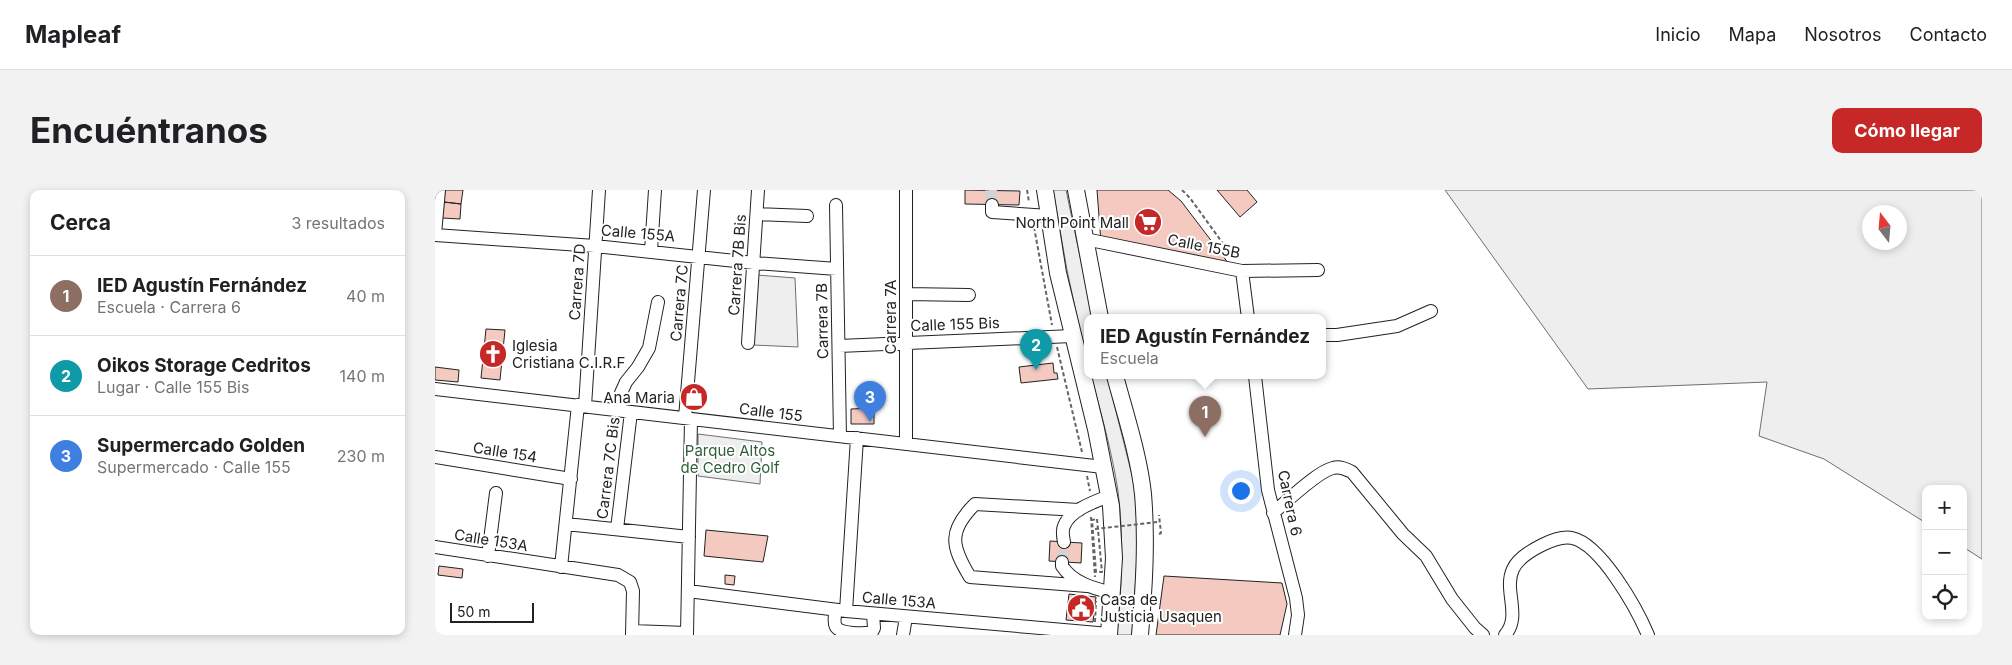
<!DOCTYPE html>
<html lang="es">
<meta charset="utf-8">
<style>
:root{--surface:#fff;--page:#f2f2f2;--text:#202124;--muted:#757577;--line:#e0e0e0;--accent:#c62828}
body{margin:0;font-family:Inter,sans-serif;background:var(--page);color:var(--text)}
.controls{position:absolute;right:15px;bottom:15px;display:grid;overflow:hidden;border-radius:10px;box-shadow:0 2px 8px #0003}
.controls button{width:45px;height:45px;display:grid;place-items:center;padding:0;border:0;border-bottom:1px solid var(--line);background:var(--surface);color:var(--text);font:25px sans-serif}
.compass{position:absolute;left:1427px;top:15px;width:45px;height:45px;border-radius:50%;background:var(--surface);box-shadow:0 2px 8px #0003;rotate:344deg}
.scale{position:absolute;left:15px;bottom:12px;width:84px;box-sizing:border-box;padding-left:5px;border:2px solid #222;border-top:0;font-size:14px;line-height:18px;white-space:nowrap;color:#222;-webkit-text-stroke:4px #fff;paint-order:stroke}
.you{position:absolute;left:805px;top:300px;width:18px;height:18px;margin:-12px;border:4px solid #fff;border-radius:50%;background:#1a73e8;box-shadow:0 0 0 8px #1a73e833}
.badge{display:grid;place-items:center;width:32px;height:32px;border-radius:50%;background:var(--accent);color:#fff;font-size:16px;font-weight:700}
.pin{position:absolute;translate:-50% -41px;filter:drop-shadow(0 1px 2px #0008)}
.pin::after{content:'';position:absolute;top:26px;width:18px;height:15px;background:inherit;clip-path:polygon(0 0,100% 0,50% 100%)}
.popup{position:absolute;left:649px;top:124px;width:242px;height:65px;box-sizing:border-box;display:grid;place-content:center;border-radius:10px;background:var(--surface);filter:drop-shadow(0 1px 4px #0005);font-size:16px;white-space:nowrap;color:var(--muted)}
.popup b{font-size:19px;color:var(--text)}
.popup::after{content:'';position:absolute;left:50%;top:100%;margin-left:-10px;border:10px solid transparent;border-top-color:var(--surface)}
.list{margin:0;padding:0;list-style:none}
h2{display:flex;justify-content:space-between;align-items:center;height:65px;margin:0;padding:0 20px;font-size:21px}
h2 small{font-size:16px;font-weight:400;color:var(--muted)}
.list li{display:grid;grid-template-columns:32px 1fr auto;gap:15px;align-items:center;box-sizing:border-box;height:80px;padding:0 20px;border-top:1px solid var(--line)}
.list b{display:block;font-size:19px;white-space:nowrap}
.list p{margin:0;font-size:16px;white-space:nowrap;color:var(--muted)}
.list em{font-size:16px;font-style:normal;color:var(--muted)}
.icon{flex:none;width:28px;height:28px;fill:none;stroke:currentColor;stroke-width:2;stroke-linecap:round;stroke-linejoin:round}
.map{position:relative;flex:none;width:1547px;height:445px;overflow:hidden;border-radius:10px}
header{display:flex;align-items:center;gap:30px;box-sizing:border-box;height:70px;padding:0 25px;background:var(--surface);border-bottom:1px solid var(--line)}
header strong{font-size:24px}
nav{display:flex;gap:28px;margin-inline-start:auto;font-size:18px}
.intro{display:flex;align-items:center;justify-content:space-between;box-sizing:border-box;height:120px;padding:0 30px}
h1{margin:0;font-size:35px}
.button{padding:12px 22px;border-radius:10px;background:var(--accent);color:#fff;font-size:18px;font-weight:700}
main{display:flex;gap:30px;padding:0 30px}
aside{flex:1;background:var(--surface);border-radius:10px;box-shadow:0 2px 8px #0003}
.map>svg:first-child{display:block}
</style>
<header>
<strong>Mapleaf</strong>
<nav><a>Inicio</a><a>Mapa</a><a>Nosotros</a><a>Contacto</a></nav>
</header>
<div class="intro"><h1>Encuéntranos</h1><a class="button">Cómo llegar</a></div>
<main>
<aside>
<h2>Cerca<small>3 resultados</small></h2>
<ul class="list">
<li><span class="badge" style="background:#8d6e63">1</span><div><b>IED Agustín Fernández</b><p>Escuela · Carrera 6</p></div><em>40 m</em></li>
<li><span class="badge" style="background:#0f9aa8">2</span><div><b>Oikos Storage Cedritos</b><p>Lugar · Calle 155 Bis</p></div><em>140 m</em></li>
<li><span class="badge" style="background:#3f7fe0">3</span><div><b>Supermercado Golden</b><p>Supermercado · Calle 155</p></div><em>230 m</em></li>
</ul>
</aside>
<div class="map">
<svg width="1547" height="445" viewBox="0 0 1547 445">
<rect width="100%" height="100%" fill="#fff"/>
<!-- green -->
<path fill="#eee" stroke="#6f6f6f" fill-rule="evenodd" d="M618 0H631L658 128H652V173L632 80Z
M1010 0H1547V369L1528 357V299H1491V333L1389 269 1324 246 1332 192 1153 199ZM1434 22H1464V52H1434Z
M322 85 360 88 363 157 318 155Z
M656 186H672L700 297 703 354 697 445H682C687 397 689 348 683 301 677 262 666 223 656 186Z
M263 244 327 252 325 294 263 286Z"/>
<!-- building -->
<path fill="#f3c9c0" stroke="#222" d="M10 0H28L26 14 9 12Z
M530 0 585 1 584 15 530 14Z
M662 0H733L746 11 797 78 666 53Z
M782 0H812L822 12 805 27Z
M9 12 26 14 25 29 7 28Z
M51 139 70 140 65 190 46 188Z
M618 173 619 183H622L623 189 586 193 584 177Z
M0 177 24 180 23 192 0 190Z
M257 194 266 195 265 211 255 209Z
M439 218V234H416V219Z
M271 340 333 346 328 372 269 366Z
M615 351 647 353 646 373 614 371Z
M4 376 28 379 27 388 3 385Z
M290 385 300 386 299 395 290 394Z
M729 386 847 393 852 414 845 445H721Z
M634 404 661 407 658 432 631 430Z"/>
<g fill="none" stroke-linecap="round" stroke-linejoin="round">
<!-- minor-tunnel -->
<path stroke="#d3d3d3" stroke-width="12" stroke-dasharray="12 6" stroke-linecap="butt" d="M556 0 557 15
M627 372 629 352"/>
<defs>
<path id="minor" d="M471 0V254
M401 15 405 246
M557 15V22L614 26
M322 24 372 26
M0 44 4 0
M0 45 160 56 319 73 402 79
M650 49 807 81 883 80
M216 61 220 0
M807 81 813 128
M471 104 534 105
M888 145H902L962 136 996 121
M313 153 323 0
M404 156 637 146
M820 186 833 300 861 408 863 425 860 445
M0 199 668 277
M150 216 164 0
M185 220 186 203 191 192 203 177 214 158 223 112
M250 228 269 0
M0 267 136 289
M644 320 540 314C513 341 516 356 535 387L652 396
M838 323C851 312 883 281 898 278 905 276 911 279 917 282L968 344 991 366 1017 409 1040 438 1048 445
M131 334 254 347
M182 339 196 222
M629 352C628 347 627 340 629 336 635 320 659 312 674 306
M0 357 183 385 195 392 198 401 197 445
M53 366 61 303
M627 372V376C638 393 658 398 677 403
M126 377 143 215
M253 401 411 421 674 444
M401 420C400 425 398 432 401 437 406 444 429 444 437 442L439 438 438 424
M411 421 422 248
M197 441 252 443
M252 445 256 229
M468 445 471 427
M1070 445C1087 426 1068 400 1078 379 1083 368 1097 360 1107 355 1115 351 1128 346 1137 348 1166 354 1202 419 1213 445"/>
<path id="major" d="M610 0 623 83 661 239 676 316 679 368 674 445
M641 0 665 128
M680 186C690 223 704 266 708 304 712 351 709 398 705 445"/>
</defs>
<!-- minor casing -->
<use href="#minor" stroke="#222" stroke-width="14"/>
<!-- major casing -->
<use href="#major" stroke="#222" stroke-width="18"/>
<!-- path -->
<path stroke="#646464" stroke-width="2" stroke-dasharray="4 2.5" stroke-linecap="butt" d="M592 0 594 12
M747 0 755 8 797 66
M599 37 617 135
M622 157 647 262
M652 286 655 301
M656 327 660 387
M662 329 667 382H661L657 330Z
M724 344 726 343 724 325
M660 432 661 411"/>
<!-- minor -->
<use href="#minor" stroke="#fff" stroke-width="12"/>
<!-- major -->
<use href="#major" stroke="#fff" stroke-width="16"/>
<!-- path-bridge -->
<path stroke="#646464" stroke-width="2" stroke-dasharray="4 2.5" stroke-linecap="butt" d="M660 339 723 332"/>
</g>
<!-- icons -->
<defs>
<symbol id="supermarket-disc" viewBox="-11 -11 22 22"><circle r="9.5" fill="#c62828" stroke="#fff"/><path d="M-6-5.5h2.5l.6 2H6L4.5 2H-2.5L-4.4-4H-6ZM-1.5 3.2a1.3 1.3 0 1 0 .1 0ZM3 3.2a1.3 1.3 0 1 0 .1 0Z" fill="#fff"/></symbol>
<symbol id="church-disc" viewBox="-11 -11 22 22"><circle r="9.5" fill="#c62828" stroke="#fff"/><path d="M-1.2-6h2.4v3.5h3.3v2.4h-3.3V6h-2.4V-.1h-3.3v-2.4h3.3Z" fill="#fff"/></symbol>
<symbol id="shop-disc" viewBox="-11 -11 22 22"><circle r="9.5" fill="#c62828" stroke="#fff"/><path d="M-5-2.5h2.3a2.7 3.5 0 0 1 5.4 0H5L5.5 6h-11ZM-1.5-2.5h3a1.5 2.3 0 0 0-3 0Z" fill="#fff"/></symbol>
<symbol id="civic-disc" viewBox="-11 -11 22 22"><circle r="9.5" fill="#c62828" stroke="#fff"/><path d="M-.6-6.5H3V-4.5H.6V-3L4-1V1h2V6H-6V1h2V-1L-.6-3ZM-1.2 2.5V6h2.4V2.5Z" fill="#fff"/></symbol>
</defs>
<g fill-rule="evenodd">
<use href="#supermarket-disc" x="697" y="16" width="32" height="32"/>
<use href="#church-disc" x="42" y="148" width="32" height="32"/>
<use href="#shop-disc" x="243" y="191" width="32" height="32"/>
<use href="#civic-disc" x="630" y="402" width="32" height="32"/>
</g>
<g text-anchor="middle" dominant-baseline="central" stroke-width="4" stroke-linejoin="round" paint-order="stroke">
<!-- poi labels -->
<g font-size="15" fill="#222" stroke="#fff" text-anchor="end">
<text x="694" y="32">North Point Mall</text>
<text x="77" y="155" text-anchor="start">Iglesia<tspan x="77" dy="17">Cristiana C.I.R.F</tspan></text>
<text x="240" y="207">Ana Maria</text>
<text x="665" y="409" text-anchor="start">Casa de<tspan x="665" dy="17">Justicia Usaquen</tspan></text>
</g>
<!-- street labels -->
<g font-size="15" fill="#222" stroke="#fff">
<text transform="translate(203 43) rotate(5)">Calle 155A</text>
<text transform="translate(769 56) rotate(11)">Calle 155B</text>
<text transform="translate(302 75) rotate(-86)">Carrera 7B Bis</text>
<text transform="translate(142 92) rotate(-86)">Carrera 7D</text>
<text transform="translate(244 113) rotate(-85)">Carrera 7C</text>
<text transform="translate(455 127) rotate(-90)">Carrera 7A</text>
<text transform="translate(387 131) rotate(-91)">Carrera 7B</text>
<text transform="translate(520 134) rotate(-2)">Calle 155 Bis</text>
<text transform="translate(336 222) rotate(7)">Calle 155</text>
<text transform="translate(70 262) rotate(9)">Calle 154</text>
<text transform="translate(173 278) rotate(-83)">Carrera 7C Bis</text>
<text transform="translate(855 313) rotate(78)">Carrera 6</text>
<text transform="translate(56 350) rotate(9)">Calle 153A</text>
<text transform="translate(464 410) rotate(5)">Calle 153A</text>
</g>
<!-- park labels -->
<g font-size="15" fill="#2f5e38" stroke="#fff">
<text x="295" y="260">Parque Altos<tspan x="295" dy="17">de Cedro Golf</tspan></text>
</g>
</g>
</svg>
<div class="controls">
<button>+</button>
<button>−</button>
<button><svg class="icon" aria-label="locate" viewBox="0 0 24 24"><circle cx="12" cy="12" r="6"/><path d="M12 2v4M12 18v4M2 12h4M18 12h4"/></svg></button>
</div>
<svg class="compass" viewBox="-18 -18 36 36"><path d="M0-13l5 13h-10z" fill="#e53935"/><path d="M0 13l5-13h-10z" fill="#757577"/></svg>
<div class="scale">50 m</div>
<div class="you"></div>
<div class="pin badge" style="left:770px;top:247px;background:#8d6e63">1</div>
<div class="popup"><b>IED Agustín Fernández</b>Escuela</div>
<div class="pin badge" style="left:601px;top:180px;background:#0f9aa8">2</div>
<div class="pin badge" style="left:435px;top:232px;background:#3f7fe0">3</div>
</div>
</main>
